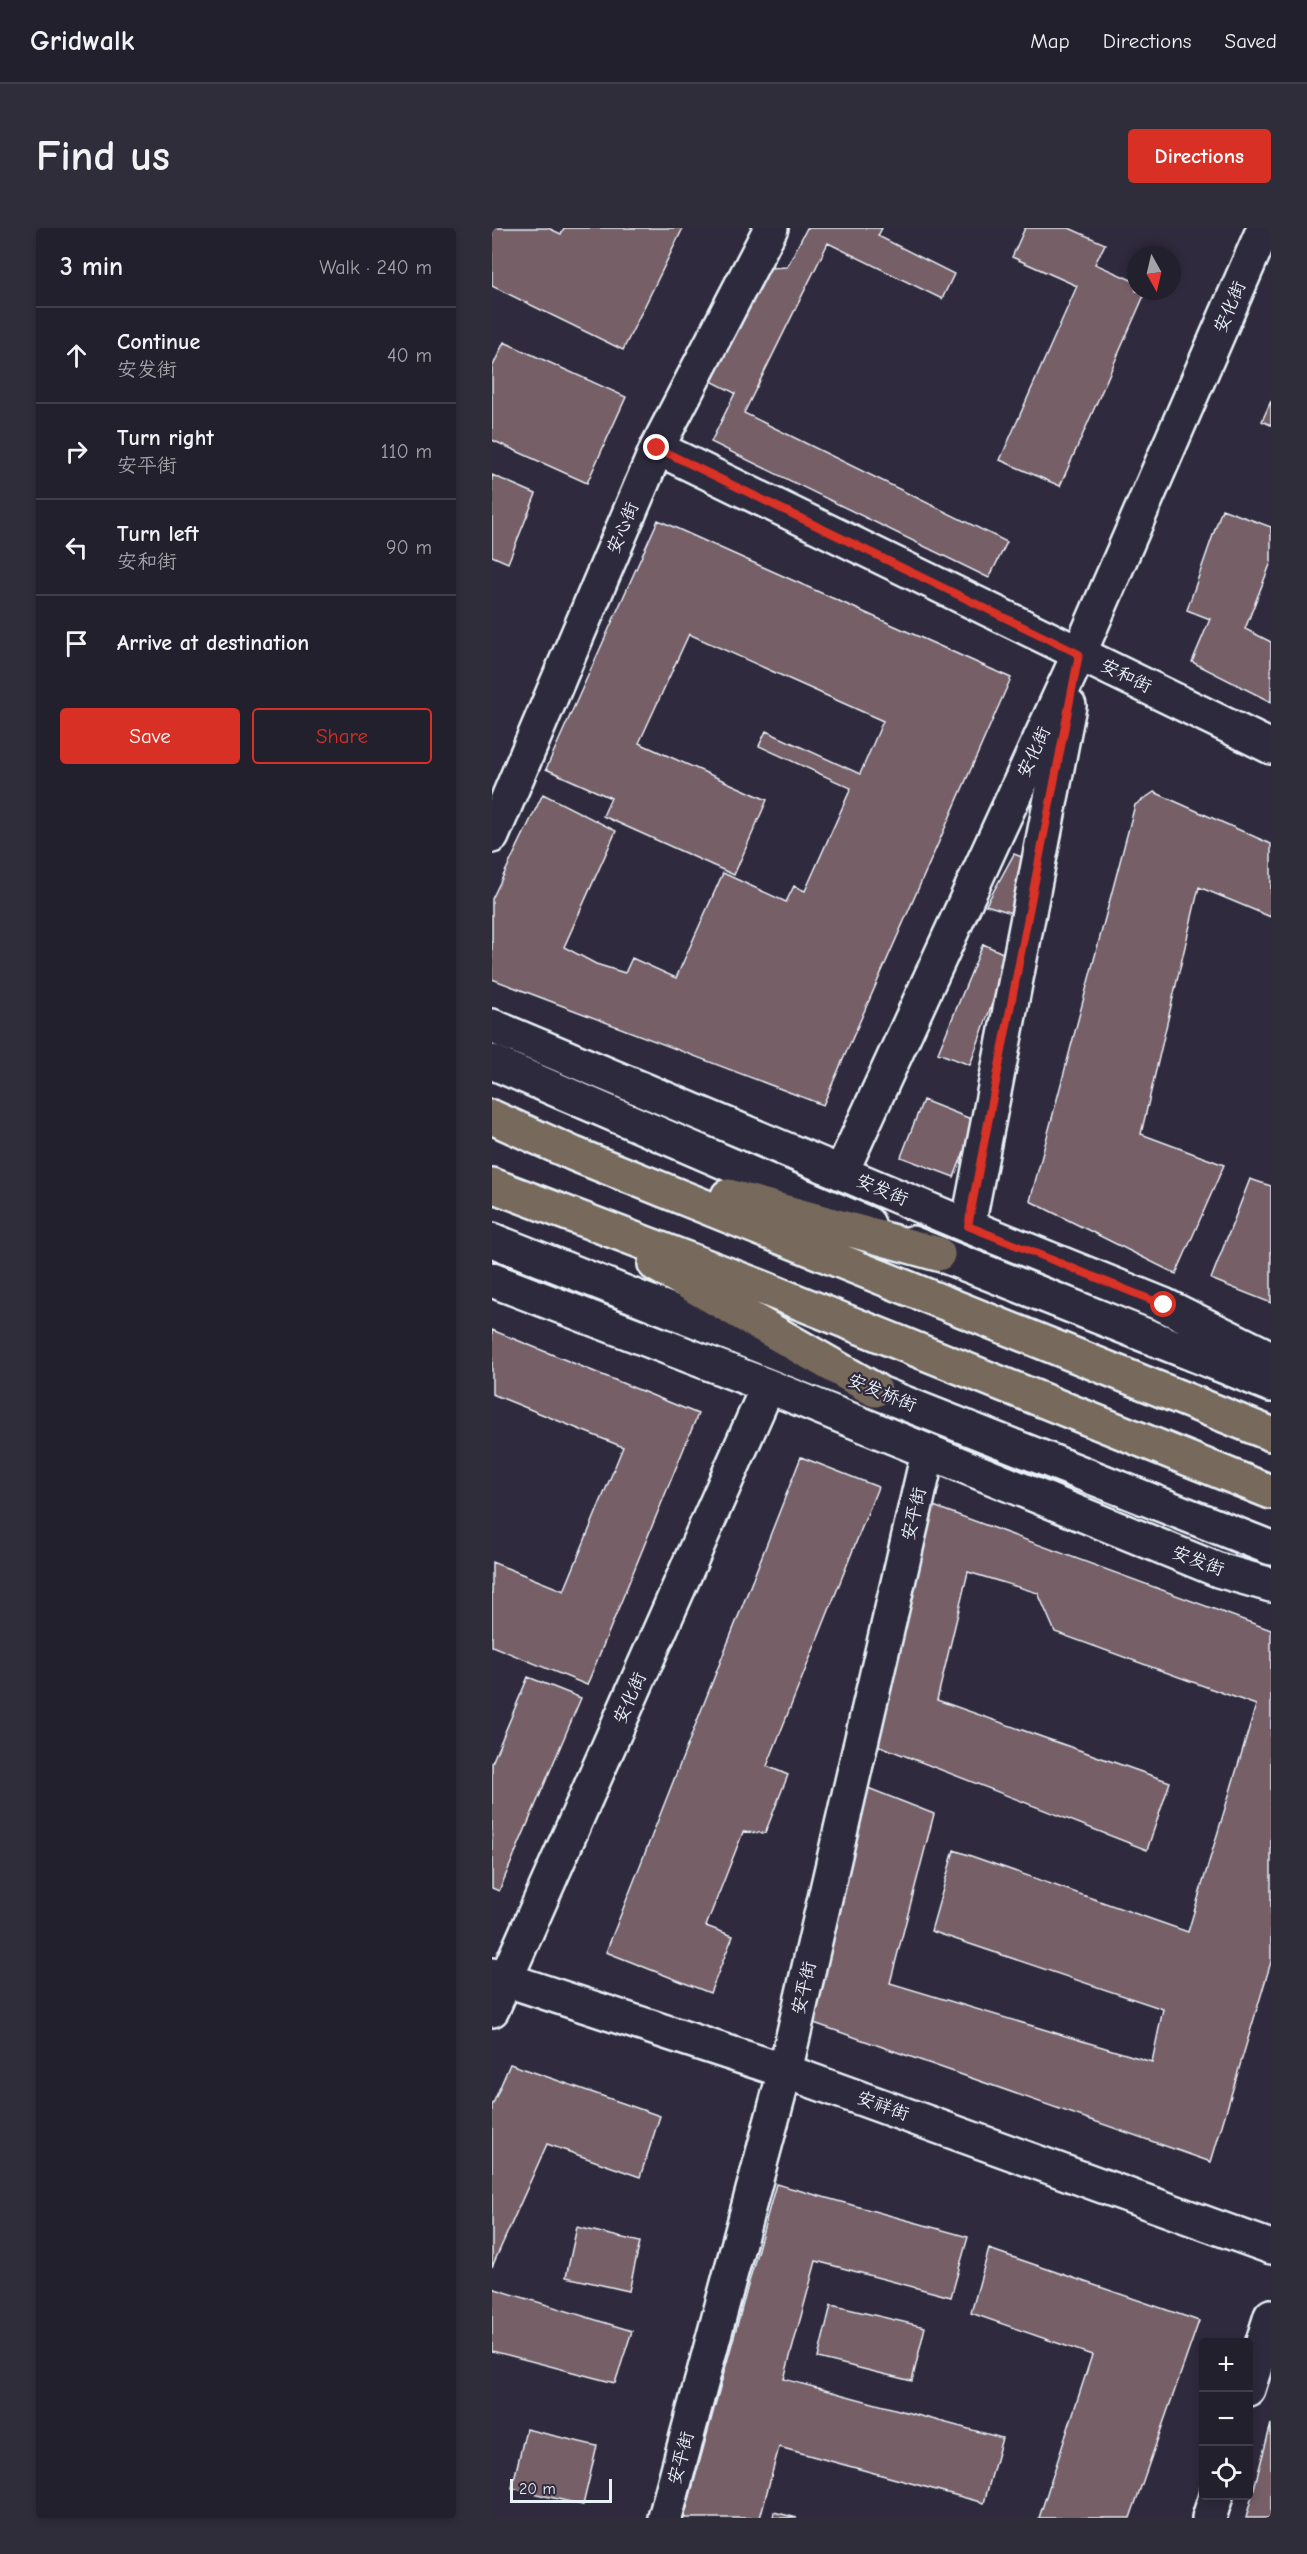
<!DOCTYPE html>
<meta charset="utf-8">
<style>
:root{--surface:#23202e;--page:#2f2d3a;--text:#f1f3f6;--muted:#a3a3aa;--line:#403e4a;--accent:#d93025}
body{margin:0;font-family:"Comic Neue","LXGW WenKai TC",sans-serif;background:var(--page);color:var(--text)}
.controls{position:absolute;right:18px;bottom:18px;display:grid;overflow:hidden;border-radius:6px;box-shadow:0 3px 9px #0003}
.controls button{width:54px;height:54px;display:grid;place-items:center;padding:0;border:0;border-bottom:2px solid var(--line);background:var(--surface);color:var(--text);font:30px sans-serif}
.compass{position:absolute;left:635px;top:18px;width:54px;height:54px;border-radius:50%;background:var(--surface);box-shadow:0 3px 9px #0003;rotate:172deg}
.scale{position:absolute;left:18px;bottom:15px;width:102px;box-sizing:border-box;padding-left:6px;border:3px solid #e8f1f8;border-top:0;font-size:16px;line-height:21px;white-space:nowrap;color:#e8f1f8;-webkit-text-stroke:4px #2f2a3d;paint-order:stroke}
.stop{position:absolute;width:18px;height:18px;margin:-14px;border:4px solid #d93025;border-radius:50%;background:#fff}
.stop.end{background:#d93025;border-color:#fff;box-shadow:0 2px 6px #0008}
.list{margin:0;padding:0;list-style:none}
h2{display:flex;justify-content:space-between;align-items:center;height:78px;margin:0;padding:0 24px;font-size:26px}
h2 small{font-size:20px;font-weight:400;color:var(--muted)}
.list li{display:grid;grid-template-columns:39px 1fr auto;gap:18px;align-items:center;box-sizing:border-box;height:96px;padding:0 24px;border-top:2px solid var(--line)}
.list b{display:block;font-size:22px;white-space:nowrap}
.list p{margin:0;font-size:20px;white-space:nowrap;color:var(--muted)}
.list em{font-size:20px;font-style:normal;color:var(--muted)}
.actions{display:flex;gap:12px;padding:18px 24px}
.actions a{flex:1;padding:14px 0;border:2px solid var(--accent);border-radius:6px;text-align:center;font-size:21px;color:var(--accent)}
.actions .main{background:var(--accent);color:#fff}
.icon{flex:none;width:33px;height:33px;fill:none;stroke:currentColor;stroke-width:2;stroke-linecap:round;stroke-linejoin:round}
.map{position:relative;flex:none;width:779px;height:2290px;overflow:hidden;border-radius:6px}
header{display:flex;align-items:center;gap:36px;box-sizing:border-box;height:84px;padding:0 30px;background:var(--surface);border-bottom:2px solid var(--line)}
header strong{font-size:28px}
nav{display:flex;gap:33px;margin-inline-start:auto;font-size:21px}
.intro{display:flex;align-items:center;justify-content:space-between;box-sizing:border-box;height:144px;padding:0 36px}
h1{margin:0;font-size:42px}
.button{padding:15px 27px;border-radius:6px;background:var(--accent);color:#fff;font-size:21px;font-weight:700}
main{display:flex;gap:36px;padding:0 36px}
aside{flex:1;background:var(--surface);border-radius:6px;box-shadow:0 3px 9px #0003}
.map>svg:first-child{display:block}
</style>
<header>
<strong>Gridwalk</strong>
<nav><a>Map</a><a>Directions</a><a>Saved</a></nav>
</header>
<div class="intro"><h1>Find us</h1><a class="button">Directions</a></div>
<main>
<aside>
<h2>3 min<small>Walk · 240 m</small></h2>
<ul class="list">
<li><svg class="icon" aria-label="ahead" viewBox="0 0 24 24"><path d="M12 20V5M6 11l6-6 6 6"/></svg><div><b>Continue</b><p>安发街</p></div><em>40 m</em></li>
<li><svg class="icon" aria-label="right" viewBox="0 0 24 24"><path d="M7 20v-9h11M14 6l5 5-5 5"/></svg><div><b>Turn right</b><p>安平街</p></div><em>110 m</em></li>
<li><svg class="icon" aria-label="left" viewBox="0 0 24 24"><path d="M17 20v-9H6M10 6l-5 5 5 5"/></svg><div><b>Turn left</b><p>安和街</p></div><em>90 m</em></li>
<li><svg class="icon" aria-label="arrive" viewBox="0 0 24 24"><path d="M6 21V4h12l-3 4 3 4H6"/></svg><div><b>Arrive at destination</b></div></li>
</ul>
<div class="actions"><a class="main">Save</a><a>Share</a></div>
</aside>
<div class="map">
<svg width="779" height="2290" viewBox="0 0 779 2290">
<rect width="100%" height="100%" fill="#2f2a3d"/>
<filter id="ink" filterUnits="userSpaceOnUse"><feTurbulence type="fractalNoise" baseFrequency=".0167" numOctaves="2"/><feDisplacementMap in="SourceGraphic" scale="12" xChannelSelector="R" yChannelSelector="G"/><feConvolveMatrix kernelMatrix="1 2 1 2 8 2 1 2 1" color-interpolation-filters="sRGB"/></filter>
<g filter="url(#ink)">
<!-- building -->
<path fill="#765e66" stroke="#e8f1f8" stroke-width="1.5" d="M0 0H56L69 6 72 0H191L131 122 0 58Z
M315 0H390L386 8 462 46 450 71 336 15 252 185 515 314 497 350 219 214 243 165 219 153 274 40 295 39Z
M533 0H577L613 16 603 36 644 54V63H654L568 258 508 232 585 58 520 29Z
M12 114 134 169 95 255 0 212V140Z
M779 173V197L770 193Z
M0 247 44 266 16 335 0 328Z
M730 281 779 299V334L753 401 779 414V474L700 434 718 391 695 382Z
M166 292 519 450 331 877 0 751V671L51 566 124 603 72 719 104 736 133 745 140 730 184 750 231 645 294 674 302 658 313 663 359 560 267 518 274 503 368 546 391 493 197 406 147 515 275 572 242 647 111 588 119 570 54 541Z
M662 564 779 616V689L707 659 649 906 732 937 684 1046 538 973 643 577Z
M522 626 540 633 526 687 494 677Z
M491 716 517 728 478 837 446 825Z
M431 872 484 893 462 949 409 929Z
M758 951 779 958V1075L719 1051Z
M0 1102 206 1186 95 1457 0 1418V1334L72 1363 131 1219 0 1166Z
M309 1229 386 1259 275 1538 296 1547 273 1605 251 1604 214 1698 241 1708 218 1765 114 1724Z
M428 1273 779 1402V1734L719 1934 322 1795 366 1556 442 1586 398 1755 660 1834 671 1781 439 1703 462 1622 696 1704 764 1477 563 1404 546 1365 476 1344 445 1472 678 1554 655 1622 380 1515Z
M36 1449 89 1470 7 1663 0 1660V1535Z
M18 1836 168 1888 148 1949 55 1916 0 2039V1878Z
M284 1956 476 2009 459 2069 324 2033 292 2151 510 2210 492 2275 287 2219 268 2290H192Z
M85 1999 148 2014 137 2063 74 2049Z
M497 2021 707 2093 638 2290H547L600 2127 479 2085Z
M0 2060 140 2103 123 2155 0 2123Z
M339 2077 433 2099 420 2153 326 2130Z
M779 2196V2290H754Z
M34 2201 105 2218 91 2277 20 2260Z
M282 2284 305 2290H281Z"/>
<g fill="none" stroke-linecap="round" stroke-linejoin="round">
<defs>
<path id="street" d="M0 1747 293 1843 779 2019"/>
<path id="secondary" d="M165 220 779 519
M0 608 165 220 279 0
M0 798 476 998 672 1077 779 1130
M0 834 376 996
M349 945 587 426 772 0
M476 998 577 478
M0 1012 779 1320
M420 1015 779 1157
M0 1052 276 1158 726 1342 779 1357
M0 1782 276 1158
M756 2161 779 2088
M173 2290 293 1843 436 1225
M717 2290 724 2268"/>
<path id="highway" d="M0 889 82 926 779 1206
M0 957 266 1058 779 1264
M236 968 446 1026
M163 1036 383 1162"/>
</defs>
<!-- street casing -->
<use href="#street" stroke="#e8f1f8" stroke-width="38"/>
<!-- secondary casing -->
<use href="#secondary" stroke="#e8f1f8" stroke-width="38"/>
<!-- highway casing -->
<use href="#highway" stroke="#e8f1f8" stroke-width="38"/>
<!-- street -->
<use href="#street" stroke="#2f2a3d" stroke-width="33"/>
<!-- secondary -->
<use href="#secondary" stroke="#2f2a3d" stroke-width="33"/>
<!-- highway -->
<use href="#highway" stroke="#77695c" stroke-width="33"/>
</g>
</g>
<g fill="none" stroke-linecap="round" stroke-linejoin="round" filter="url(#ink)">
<!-- route -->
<path stroke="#d93025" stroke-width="8" d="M165 220 587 426 476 998 672 1077"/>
</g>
<g text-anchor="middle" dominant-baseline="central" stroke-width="4.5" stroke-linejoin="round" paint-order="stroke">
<!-- street labels -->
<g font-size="18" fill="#e8f1f8" stroke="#2f2a3d">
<text transform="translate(738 79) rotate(-67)">安化街</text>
<text transform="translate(131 300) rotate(-67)">安心街</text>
<text transform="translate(634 448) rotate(26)">安和街</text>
<text transform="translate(542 524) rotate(-65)">安化街</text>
<text transform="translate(390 962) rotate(23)">安发街</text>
<text transform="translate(390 1165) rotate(22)">安发桥街</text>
<text transform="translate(422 1286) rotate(-77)">安平街</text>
<text transform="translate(706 1333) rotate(21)">安发街</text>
<text transform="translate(138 1470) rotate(-66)">安化街</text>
<text transform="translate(312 1760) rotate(-77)">安平街</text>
<text transform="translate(391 1878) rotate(20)">安祥街</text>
<text transform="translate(189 2230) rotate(-75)">安平街</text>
</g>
</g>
</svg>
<div class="controls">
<button>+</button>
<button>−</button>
<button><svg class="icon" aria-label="locate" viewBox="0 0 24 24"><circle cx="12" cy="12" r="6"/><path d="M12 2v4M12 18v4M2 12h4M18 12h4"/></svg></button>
</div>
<svg class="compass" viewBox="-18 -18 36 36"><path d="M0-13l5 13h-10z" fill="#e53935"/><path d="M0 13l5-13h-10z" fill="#a3a3aa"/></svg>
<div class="scale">20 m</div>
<div class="stop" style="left:672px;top:1077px"></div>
<div class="stop end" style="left:165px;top:220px"></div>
</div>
</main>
